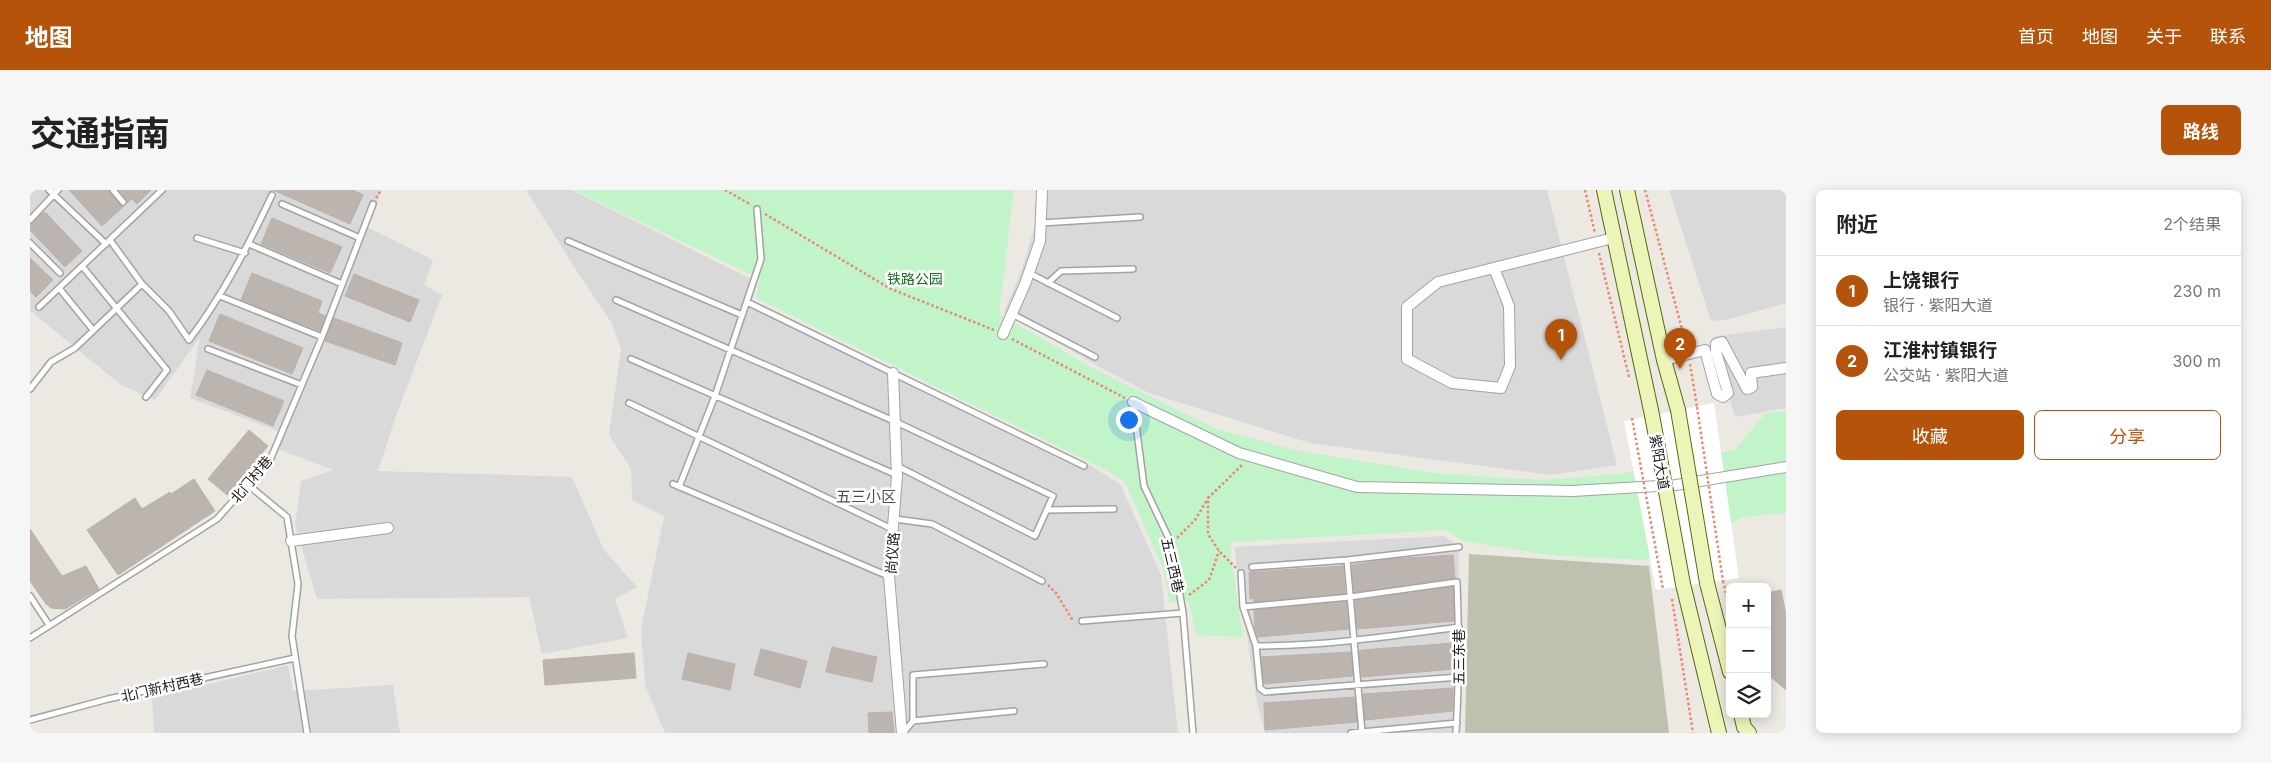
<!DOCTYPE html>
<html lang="zh">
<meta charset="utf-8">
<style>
:root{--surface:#fff;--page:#f6f6f6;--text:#222;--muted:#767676;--line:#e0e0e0;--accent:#b45309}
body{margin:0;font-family:Inter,"Noto Sans SC",sans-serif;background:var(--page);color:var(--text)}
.controls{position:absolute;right:15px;bottom:15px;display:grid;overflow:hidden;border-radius:8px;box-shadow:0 2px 12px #0003}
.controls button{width:45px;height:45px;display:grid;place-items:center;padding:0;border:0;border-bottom:1px solid var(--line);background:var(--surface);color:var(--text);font:25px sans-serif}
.you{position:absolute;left:1098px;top:229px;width:18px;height:18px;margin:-12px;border:4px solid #fff;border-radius:50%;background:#1a73e8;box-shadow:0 0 0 8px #1a73e833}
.badge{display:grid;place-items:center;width:32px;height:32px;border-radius:50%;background:var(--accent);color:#fff;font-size:16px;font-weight:700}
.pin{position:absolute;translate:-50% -41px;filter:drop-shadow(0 1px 2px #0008)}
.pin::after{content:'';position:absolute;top:26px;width:18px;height:15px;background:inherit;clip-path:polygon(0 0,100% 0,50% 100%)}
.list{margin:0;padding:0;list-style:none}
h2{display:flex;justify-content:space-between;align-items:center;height:65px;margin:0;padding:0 20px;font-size:21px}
h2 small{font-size:16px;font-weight:400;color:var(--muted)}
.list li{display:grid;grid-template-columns:32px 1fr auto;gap:15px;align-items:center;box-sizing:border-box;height:70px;padding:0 20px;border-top:1px solid var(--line)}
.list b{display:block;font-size:19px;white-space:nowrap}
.list p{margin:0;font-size:16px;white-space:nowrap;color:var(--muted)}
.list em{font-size:16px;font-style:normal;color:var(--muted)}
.actions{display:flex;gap:10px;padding:15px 20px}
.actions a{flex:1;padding:11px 0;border:1px solid var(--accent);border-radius:8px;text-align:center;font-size:18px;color:var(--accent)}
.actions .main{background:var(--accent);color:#fff}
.icon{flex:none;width:28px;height:28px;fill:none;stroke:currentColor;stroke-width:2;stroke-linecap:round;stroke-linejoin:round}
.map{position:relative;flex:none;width:1756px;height:543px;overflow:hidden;border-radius:8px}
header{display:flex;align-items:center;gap:30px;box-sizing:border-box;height:70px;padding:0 25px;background:var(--accent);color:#fff}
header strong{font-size:24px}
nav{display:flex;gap:28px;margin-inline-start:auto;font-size:18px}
.intro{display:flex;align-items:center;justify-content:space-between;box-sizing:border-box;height:120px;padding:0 30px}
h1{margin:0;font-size:35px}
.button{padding:12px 22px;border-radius:8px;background:var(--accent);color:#fff;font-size:18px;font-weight:700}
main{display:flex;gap:30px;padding:0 30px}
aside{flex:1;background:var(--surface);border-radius:8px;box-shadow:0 2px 12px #0003}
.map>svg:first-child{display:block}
</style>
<header>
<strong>地图</strong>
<nav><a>首页</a><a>地图</a><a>关于</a><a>联系</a></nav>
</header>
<div class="intro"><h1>交通指南</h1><a class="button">路线</a></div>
<main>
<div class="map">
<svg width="1756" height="543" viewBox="0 0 1756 543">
<rect width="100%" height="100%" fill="#ece9e2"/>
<!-- residential -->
<path fill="#dad9d9" d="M0 0H352L337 37 403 70 394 95 412 105 366 226 348 281 542 287 574 360 607 397 585 409 598 448 512 464 499 407 287 409 265 335 271 291 303 280 245 258 251 242 160 208 170 147 125 210 91 195 3 123 0 120Z
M496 0H542L727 92 722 110 1061 276 1090 294 1131 385 1148 543H635L615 495 611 440 634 326 602 310 601 279 579 245 591 159 581 132 548 83Z
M1006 0H1517L1587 275 1520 285 1280 253 1119 203 1075 180 974 122 991 82 1005 35Z
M1639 0H1756V113L1696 130 1681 131Z
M1756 137V218L1705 227 1683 147Z
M1414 346 1429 357 1426 543H1235L1226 507 1204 357Z
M258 475 263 501 363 495 370 543H124L122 508Z"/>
<!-- construction -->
<path fill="#bfc0ae" d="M1439 364 1619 376 1639 543H1435Z"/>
<!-- park -->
<path fill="#c1f4c8" d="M544 0H984L969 124 1070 182 1187 239 1269 261 1405 283 1508 290 1591 284 1704 260 1736 223 1756 221V323L1714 327 1615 370 1519 365 1433 351 1416 340 1202 352 1200 361 1213 447 1166 445 1159 412 1140 413 1134 381 1095 292 1078 281 726 108 730 89Z"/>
<!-- pier -->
<path fill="#fff" d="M1684 213 1709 388 1626 400 1594 231Z"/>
<!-- building -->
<path fill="#bcb5af" stroke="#bdb1a5" d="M39 0H79L90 15 94 16 72 36Z
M89 0H121L107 14 102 9 97 13V10Z
M243 0H323L333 5 320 34Z
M12 23H16L52 61 35 77 0 40V34Z
M242 28 312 57 300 83 231 54Z
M0 68 23 90 6 107 0 101Z
M222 83 292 111 288 123 296 126 290 141 211 110Z
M324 84 389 110 380 132 315 106Z
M190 124 273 158 262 184 179 151Z
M304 128 372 153 365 175 295 151Z
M177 180 254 211 243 236 166 205Z
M219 240 238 256 197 305 178 289Z
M164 289 185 321 88 385 57 340 105 308 112 319 140 302 141 304Z
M0 339 32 386 56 376 69 399 35 419 21 418 16 414 0 391Z
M1423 365 1425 388 1324 402 1322 375 1361 369Z
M1313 376 1315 403 1224 412 1223 408 1220 409 1219 382Z
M1423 397 1424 431 1327 439 1325 411Z
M1751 400 1756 425V500L1740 486 1737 480V403Z
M1316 412 1319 439 1228 447 1225 438 1224 420Z
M1424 453V479L1332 487 1329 461 1332 460Z
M802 457 847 467 842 492 796 482Z
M731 459 777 471 770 498 724 485Z
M1321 462 1323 486 1234 494 1231 467Z
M604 463 606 488 515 495 513 470Z
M658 463 705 474 700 500 652 489Z
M1423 498V521L1335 530 1333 504Z
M1325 507 1327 532 1235 540 1234 513Z
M862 522 864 543H839L838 523Z"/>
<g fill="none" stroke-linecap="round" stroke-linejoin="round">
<defs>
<path id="service" d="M19 0 76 54
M83 0 93 12
M252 14 330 48
M0 30 28 0
M1011 33 1110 27
M167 48 215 63
M80 50 112 94 139 121 159 150C193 105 218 56 242 5
M538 51 712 125
M0 53 30 83
M219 54 312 94
M52 76 137 180 116 207
M999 83 1087 128
M1018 93 1031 81 1103 79
M29 98 63 140
M190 106 292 147
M586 110 864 231 1023 306 1005 346 867 276
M717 112 1054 276
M9 117 132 0
M982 124 1065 167
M178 159 272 195
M601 169 867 285
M0 199 21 172 45 158 112 94
M1103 212 1114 296 1141 353 1153 423 1163 543
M599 213 862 339
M217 294 257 327 268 394 262 446 277 543
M643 294 858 386
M649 297 685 206 731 69 727 19
M1017 320 1084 319
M865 329 902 334 1012 391
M1317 370 1332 543
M1222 377 1317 370 1429 357
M1211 383 1213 417
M0 406 19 435
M1052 431 1153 423
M0 448 187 329 241 268 292 147 343 14
M1226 456 1230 498 1235 502 1429 487
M0 530 78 509 265 468
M883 531 984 521
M873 543 883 531V485L1014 474
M1321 543 1427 533
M1426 543C1429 492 1429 442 1427 392L1320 407 1213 417 1226 456C1294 456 1361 446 1429 437"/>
<path id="minor" d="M1464 78 1479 116 1480 176 1471 198 1422 193 1377 169V117L1408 92 1583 48
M973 144 995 94 1010 51 1012 0
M1634 170 1675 160 1687 204 1693 207 1698 203 1686 162V154L1692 152 1717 199 1722 197 1721 183 1756 178
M863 183 867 286 859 386 872 543
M1103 212 1209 263 1327 297 1542 301 1646 295 1756 277
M261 351 358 338"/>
<path id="secondary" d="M1574 0 1622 225
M1597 0 1634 170 1648 220
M1677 393 1700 482
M1653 394 1689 543
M1711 524 1714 537 1719 543"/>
</defs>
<!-- service casing -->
<use href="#service" stroke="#a3a3a3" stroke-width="8"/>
<!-- minor casing -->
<use href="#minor" stroke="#a3a3a3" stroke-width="12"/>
<!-- secondary casing -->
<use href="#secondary" stroke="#59680d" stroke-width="16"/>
<!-- path -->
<path stroke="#ee8571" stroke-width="2.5" stroke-dasharray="2.5 2.5" stroke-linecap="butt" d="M695 0 720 14
M1555 0 1565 43
M1615 0 1656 154
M346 8 351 0
M735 24 861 99 964 140
M1569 63 1599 187
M982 149 1095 208
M1660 174 1667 217
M1147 348 1165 330 1177 310
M1206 378 1189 361 1178 344V308L1212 275
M1693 391 1700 419
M1018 395 1026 403 1043 431
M1159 405 1179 390 1189 361
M1642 409 1663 543"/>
<!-- service -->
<use href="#service" stroke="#fff" stroke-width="5"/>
<!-- minor -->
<use href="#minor" stroke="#fff" stroke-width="10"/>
<!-- secondary -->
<use href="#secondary" stroke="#edf4b8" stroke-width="14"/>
<defs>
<path id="secondary-bridge" d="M1648 220 1677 393
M1622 225 1653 394"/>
</defs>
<!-- secondary-bridge casing -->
<use href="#secondary-bridge" stroke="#59680d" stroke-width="16" stroke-linecap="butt"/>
<!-- path-bridge -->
<path stroke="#ee8571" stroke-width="2.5" stroke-dasharray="2.5 2.5" stroke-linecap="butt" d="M1667 217 1693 391
M1602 228 1633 399"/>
<!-- secondary-bridge -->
<use href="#secondary-bridge" stroke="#edf4b8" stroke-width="14"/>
</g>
<g text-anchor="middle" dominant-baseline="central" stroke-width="5" stroke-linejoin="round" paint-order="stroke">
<!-- park labels -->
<g font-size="14" fill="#137020" stroke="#fff">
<text x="885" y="88">铁路公园</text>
</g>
<!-- street labels -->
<g font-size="14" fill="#1c1c1c" stroke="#fff">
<text transform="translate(1630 272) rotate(80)">紫阳大道</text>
<text transform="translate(221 289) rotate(-50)">北门村巷</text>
<text transform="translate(862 363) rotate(-85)">尚仪路</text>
<text transform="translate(1143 375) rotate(77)">五三西巷</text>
<text transform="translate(1428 467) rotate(-90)">五三东巷</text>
<text transform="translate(132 497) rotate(-13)">北门新村西巷</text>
</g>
<!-- neighbourhood labels -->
<g font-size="15" fill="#4f4f4f" stroke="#fff">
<text x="836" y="306">五三小区</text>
</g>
</g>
</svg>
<div class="controls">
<button>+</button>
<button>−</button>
<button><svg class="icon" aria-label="layers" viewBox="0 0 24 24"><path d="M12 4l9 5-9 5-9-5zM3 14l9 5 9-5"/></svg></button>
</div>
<div class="you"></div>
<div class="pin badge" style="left:1531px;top:170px">1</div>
<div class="pin badge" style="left:1650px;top:179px">2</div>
</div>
<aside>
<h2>附近<small>2个结果</small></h2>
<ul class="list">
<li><span class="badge">1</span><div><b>上饶银行</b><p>银行 · 紫阳大道</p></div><em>230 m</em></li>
<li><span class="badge">2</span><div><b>江淮村镇银行</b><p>公交站 · 紫阳大道</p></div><em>300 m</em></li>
</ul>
<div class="actions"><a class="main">收藏</a><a>分享</a></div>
</aside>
</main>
